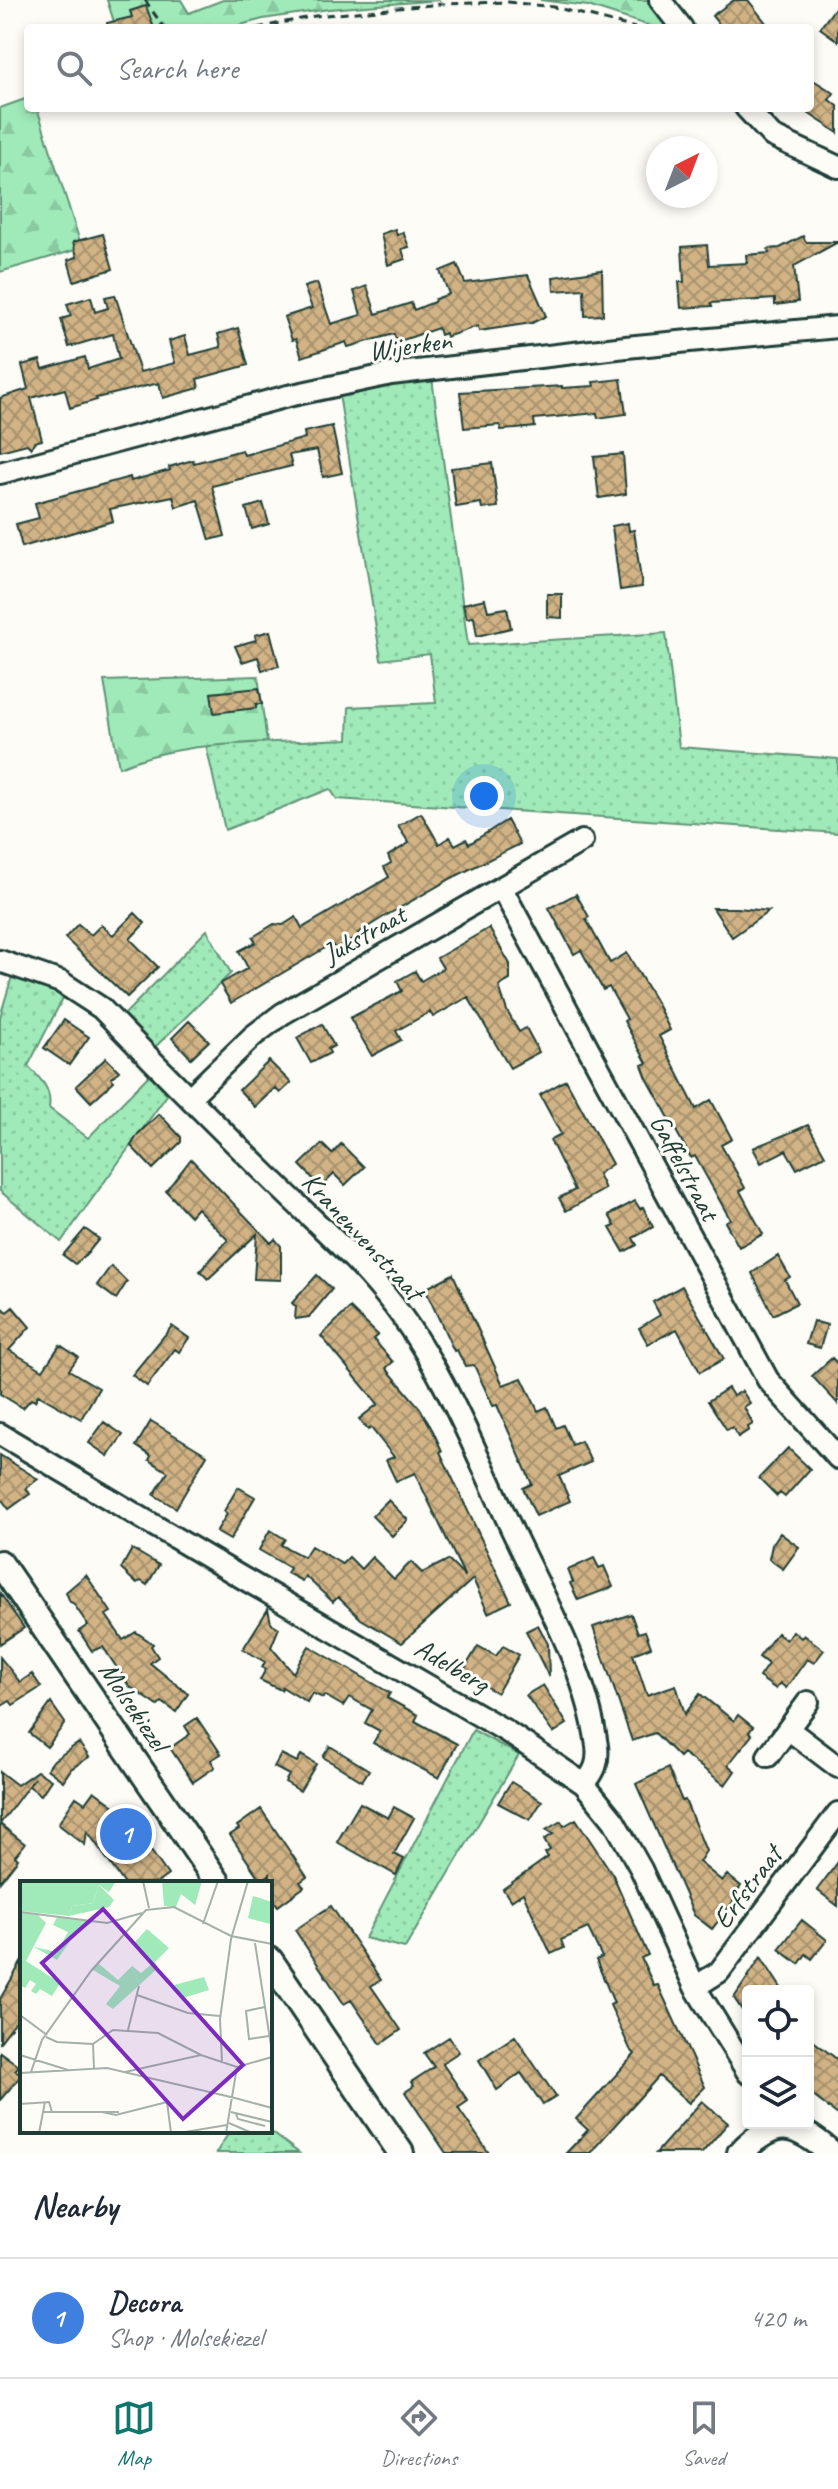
<!DOCTYPE html>
<meta charset="utf-8">
<style>
:root{--surface:#fff;--page:#f6f6f7;--text:#1f2937;--muted:#747a83;--line:#e0e1e3;--accent:#0f766e}
body{margin:0;font-family:Caveat,sans-serif;background:var(--page);color:var(--text)}
.controls{position:absolute;right:24px;bottom:24px;display:grid;overflow:hidden;border-radius:8px;box-shadow:0 4px 12px #0003}
.controls button{width:72px;height:72px;display:grid;place-items:center;padding:0;border:0;border-bottom:2px solid var(--line);background:var(--surface);color:var(--text);font:40px sans-serif}
.compass{position:absolute;left:646px;top:136px;width:72px;height:72px;border-radius:50%;background:var(--surface);box-shadow:0 4px 12px #0003;rotate:42deg}
.you{position:absolute;left:484px;top:796px;width:28px;height:28px;margin:-20px;border:6px solid #fff;border-radius:50%;background:#1a73e8;box-shadow:0 0 0 12px #1a73e833}
.badge{display:grid;place-items:center;width:52px;height:52px;border-radius:50%;background:var(--accent);color:#fff;font-size:26px;font-weight:700}
.pin{position:absolute;translate:-50% -50%;border:4px solid #fff;box-shadow:0 2px 8px #0006}
.list{margin:0;padding:0;list-style:none}
h2{display:flex;justify-content:space-between;align-items:center;height:104px;margin:0;padding:0 32px;font-size:34px}
h2 small{font-size:26px;font-weight:400;color:var(--muted)}
.list li{display:grid;grid-template-columns:52px 1fr auto;gap:24px;align-items:center;box-sizing:border-box;height:120px;padding:0 32px;border-top:2px solid var(--line)}
.list b{display:block;font-size:30px;white-space:nowrap}
.list p{margin:0;font-size:26px;white-space:nowrap;color:var(--muted)}
.list em{font-size:26px;font-style:normal;color:var(--muted)}
.icon{flex:none;width:44px;height:44px;fill:none;stroke:currentColor;stroke-width:2;stroke-linecap:round;stroke-linejoin:round}
.map{position:relative;flex:none;width:838px;height:2153px;overflow:hidden}
.search{position:absolute;background:var(--surface);box-shadow:0 4px 12px #0003;left:24px;right:24px;top:24px;height:88px;display:flex;align-items:center;gap:20px;box-sizing:border-box;padding:0 28px;border-radius:8px;color:var(--muted);font-size:30px}
.sheet{height:224px;background:var(--surface)}
nav{display:flex;justify-content:space-around;align-items:center;box-sizing:border-box;height:112px;border-top:2px solid var(--line);background:var(--surface);font-size:22px;color:var(--muted)}
nav a{display:grid;justify-items:center;gap:4px}
nav .on{color:var(--accent)}
.map>svg:first-child{display:block}
</style>
<div class="map">
<svg width="838" height="2153" viewBox="0 0 838 2153">
<defs>
<pattern id="grass-dots" width="8" height="8" patternUnits="userSpaceOnUse" patternTransform="scale(2)"><rect width="8" height="8" fill="#a0eab9"/><path d="M2 2h.1M6 6h.1" fill="none" stroke="#89caa0" stroke-width="1.8" stroke-linecap="round"/></pattern>
<pattern id="forest-firs" width="22" height="20" patternUnits="userSpaceOnUse" patternTransform="scale(2)"><rect width="22" height="20" fill="#a0eab9"/><path d="M5 1l3.5 6h-7zM16 11l3.5 6h-7z" fill="#89caa0"/></pattern>
<pattern id="building-cross-hatch" width="8" height="8" patternUnits="userSpaceOnUse" patternTransform="scale(2)"><rect width="8" height="8" fill="#d1b385"/><path d="M0 0l8 8M0 8l8-8" fill="none" stroke="#a9936e"/></pattern>
</defs>
<rect width="100%" height="100%" fill="#fdfcf7"/>
<filter id="ink" filterUnits="userSpaceOnUse"><feTurbulence type="fractalNoise" baseFrequency=".0125" numOctaves="2"/><feDisplacementMap in="SourceGraphic" scale="16" xChannelSelector="R" yChannelSelector="G"/><feConvolveMatrix kernelMatrix="1 2 1 2 8 2 1 2 1" color-interpolation-filters="sRGB"/></filter>
<g filter="url(#ink)">
<!-- grass -->
<path fill="url(#grass-dots)" stroke="#609476" stroke-width="2" d="M432 378 468 645 666 633 679 747 838 759V833L337 799 330 789 225 830 206 745 348 739 349 707 436 703 430 654 381 660 339 394Z
M207 930 231 973 153 1049 121 1018Z
M13 973 65 994 28 1066C41 1079 52 1089 49 1108L88 1138 151 1073 167 1095 61 1242 0 1191V1017Z
M473 1730 519 1755 405 1948 365 1938Z
M230 2131H270L299 2153H216Z"/>
<!-- forest -->
<path fill="url(#forest-firs)" stroke="#609476" stroke-width="2" d="M107 0H181L189 13 223 0H440L329 9 263 19 229 28H116Z
M540 0H648L669 28H656L588 6Z
M28 98V108H37L82 248 0 272V108Z
M258 676 267 742C215 745 167 747 119 767L104 681Z"/>
<!-- building -->
<path fill="url(#building-cross-hatch)" stroke="#1f3d34" stroke-width="2" d="M734 0H748L770 28H722L712 16Z
M838 4V41L820 28Z
M146 6 154 28H107V23L132 17 130 11Z
M810 78 834 93 829 100 838 106V133L805 111 810 108Z
M395 229 397 235 403 232 409 247 402 249 405 259 388 265 381 234Z
M103 234 113 269 74 281 68 260 77 257 73 242Z
M803 236 806 242H838L794 266 798 302 775 305V299L711 303 712 306 681 308 679 282H684L682 247 707 245 709 265 747 263 746 255 769 253 768 249 780 248Z
M457 264 465 283 528 275 546 316 532 323 479 331 478 326 446 337 445 333 440 335 438 328 397 342 394 334 348 347 346 342 302 357 296 339 292 340 284 317 312 308 304 287 317 283 331 324 361 315 354 291 367 286 376 314 411 303 414 310 434 302 435 299 449 294 440 271Z
M602 270 603 315 585 316 584 289 554 291 553 277Z
M115 295 140 372 175 363 169 341 185 336 190 355 221 347 218 334 238 328 248 365 197 379 199 388 163 398 159 383 96 398 97 400 70 408 65 389 31 398 42 440 34 442 31 448 27 444 0 451V398L28 389 22 365 40 360 43 369 85 357 88 369 119 359 113 334 69 347 61 319 71 316 67 304 91 297 95 312 108 308 105 297Z
M621 379 626 414 598 418 597 413 534 419 535 427 516 429 501 430 500 425 464 428 460 392 562 386V388L594 386 593 382Z
M332 426 342 473 323 477 317 450 289 455 292 466 212 486 225 536 210 540 198 500 176 507 173 496 110 509 113 521 22 547 16 524 39 518 35 503 130 477 131 481 170 470 169 467 193 460 194 463 242 450 244 455 305 438 304 432Z
M623 454 626 494 599 498 594 457Z
M492 463 498 507 482 509 481 503 456 507 451 468Z
M263 503 269 524 252 529 246 508Z
M628 523 629 531 634 530 642 587 620 590 612 526Z
M547 594H562V618L547 617Z
M485 599 488 611 507 608 511 628 477 636 474 617 467 618 463 604Z
M270 631 279 666 262 670 258 657 242 662 235 646 256 640 255 635Z
M259 688 262 704H256V708L214 713 211 693Z
M421 813 439 844 450 837 455 845 466 839 469 844 507 820 520 844 452 878 382 918 358 933 360 936 335 949 332 944 231 1003 220 984 248 968 239 951 256 942 253 937 274 924 283 925 296 917 302 928 389 877 384 867 391 863 388 856 409 843 398 826Z
M576 894 589 917 586 919 610 963 627 953 657 1004 670 1030 659 1036 696 1109 711 1100 732 1139 721 1145 745 1188 740 1191 763 1234 739 1247 725 1222 730 1219 695 1156 691 1158 647 1078 642 1065 647 1063 624 1021 627 1019 609 987 603 990 581 950 574 954 549 908Z
M713 908H737L769 911 732 937Z
M135 913 145 923 130 939 158 967 127 997 65 938 78 924 91 935 101 925 113 935Z
M489 928 510 964V980L499 986 507 1011 519 1032 526 1028 539 1052 510 1068 468 997 433 1017 430 1012 396 1031 401 1040 372 1056 350 1018 402 991 397 981 415 971 421 981 443 968 437 958Z
M64 1020 89 1037 69 1065 44 1048Z
M189 1021 209 1041 191 1058 172 1038Z
M322 1024 334 1046 328 1049 330 1053 311 1063 297 1038Z
M106 1058 119 1071 111 1078 114 1081 91 1102 76 1086Z
M269 1061 291 1083 280 1093 275 1088 255 1107 239 1090Z
M566 1080 612 1164 598 1174 605 1189 566 1211 559 1198 575 1190 550 1140 561 1134 540 1095Z
M159 1114 181 1137V1142L153 1169 131 1146 138 1134Z
M808 1125 825 1155 797 1169 786 1150 761 1163 753 1148Z
M322 1144 332 1154 341 1144 364 1167 345 1185 334 1174 321 1187 300 1165Z
M191 1159 271 1243 275 1239 281 1246V1280L254 1279 257 1234 208 1279 200 1271 228 1240 197 1208 190 1216 166 1191Z
M635 1201 640 1209 643 1207 653 1227 633 1238 637 1245 624 1252 610 1228 615 1226 609 1215Z
M85 1229 99 1239 86 1255 75 1264 63 1255Z
M778 1256 790 1277 785 1280 797 1303 773 1315 752 1273Z
M111 1266 127 1282 116 1299 97 1285Z
M453 1274 503 1385 522 1378 538 1411 547 1407 556 1428 563 1425 572 1445 581 1441 591 1462 559 1476 570 1501 536 1516 523 1488 532 1484 497 1405 493 1406 474 1365 465 1366 457 1350 454 1351 425 1289Z
M317 1275 332 1289 309 1317 295 1319 296 1307 292 1303Z
M682 1286 724 1359 700 1372 677 1329 648 1344 639 1328 660 1315 653 1302Z
M0 1306 7 1312 13 1307 30 1327 9 1350 43 1370 60 1345 78 1357 69 1370 99 1388 81 1419 38 1395 35 1401 31 1399 23 1408 0 1394Z
M350 1308 378 1335 373 1339 393 1362 386 1368 420 1408 433 1431 442 1451 440 1452 511 1602 488 1613 473 1579 402 1643 361 1619 338 1597 333 1602 305 1576 302 1581 287 1573 290 1568 259 1550 270 1530 285 1539 281 1545 304 1557 311 1546 342 1564 349 1557 361 1569 372 1557 394 1579 411 1562 422 1573 448 1560 465 1577 415 1473 396 1481 386 1460 394 1457 371 1428 368 1430 359 1419 378 1404 321 1336Z
M813 1321 827 1325 820 1348 806 1344Z
M172 1326 189 1338 179 1352 175 1349 147 1386 132 1375Z
M832 1358 838 1364V1404L812 1376Z
M728 1388 733 1396 742 1391 750 1403 744 1407 753 1424 748 1427 749 1430 738 1437 732 1427 727 1430 708 1401Z
M151 1421 207 1455 176 1508 154 1495 168 1472 149 1460 151 1456 136 1446Z
M104 1422 123 1435 108 1456 89 1443Z
M788 1448 810 1469 785 1497 780 1493 777 1496 759 1478Z
M0 1455 38 1479 26 1488 30 1494 9 1509 0 1497Z
M238 1487 255 1497 230 1540 216 1532 227 1514 224 1511Z
M388 1500 408 1520 392 1536 372 1516Z
M780 1533 799 1547 783 1569 769 1559 772 1545Z
M132 1549 159 1565 147 1585 141 1581 136 1583 121 1569Z
M594 1558 599 1568 604 1566 613 1587 578 1600 570 1583 573 1582 568 1570Z
M86 1575 111 1612 106 1615 123 1640 136 1632 153 1644 151 1646 158 1657 150 1663 188 1694 176 1712 162 1702 158 1706 129 1686 103 1647 92 1651 79 1631 88 1625 73 1603 70 1602 66 1592Z
M0 1593 24 1628 0 1644Z
M268 1609 271 1623 279 1628 271 1647 293 1673 309 1646 390 1693 387 1698 418 1715 415 1721 457 1744 439 1778 373 1743 380 1731 365 1723 372 1710 349 1697 343 1706 324 1695 323 1698 312 1693 307 1702 282 1687 281 1690 260 1680 266 1669 262 1667 265 1662 243 1649Z
M631 1614 638 1633 645 1631 651 1647 633 1654 647 1695 676 1685 685 1714 700 1694 734 1721 738 1715 753 1727 749 1732 752 1735 728 1765 735 1771 725 1785 683 1753 679 1757 655 1733 632 1741 593 1627Z
M538 1625 548 1644 549 1677 526 1631Z
M793 1631 801 1638 804 1635 824 1650 814 1663 807 1659 786 1688 780 1683 776 1689 759 1677 768 1664 759 1657 777 1633 786 1640Z
M478 1646 496 1656 503 1646 519 1655 497 1693 462 1673Z
M0 1657 20 1682 32 1674 41 1687 13 1705 10 1701 0 1707Z
M543 1685 567 1724 553 1733 526 1695Z
M51 1703 65 1723 47 1747 29 1733Z
M197 1718 221 1754 211 1760 215 1767 193 1782 170 1748 190 1734 185 1726Z
M79 1743 89 1757 71 1769 63 1781 47 1769 54 1760Z
M330 1746 369 1770 362 1781 323 1757Z
M281 1754 297 1762 301 1755 316 1764 300 1791 285 1782 289 1775 274 1767Z
M668 1768 682 1801 685 1800 706 1851 699 1862 722 1881 727 1875 741 1886 737 1892 739 1894 712 1929 694 1915 636 1784Z
M37 1771 51 1780 41 1795 29 1786 34 1778 0 1824 25 1844 15 1856 18 1859 0 1882V1772L17 1785Z
M511 1782 542 1801 530 1820 498 1803Z
M94 1791 124 1813 168 1875 157 1883H124L87 1831 85 1845 58 1824 76 1797 85 1803Z
M360 1803 388 1818 394 1807 414 1818 394 1854 404 1859 396 1875 337 1842Z
M261 1809 307 1877 300 1882 304 1887 278 1906 270 1895V1874L261 1881 230 1835 239 1829 237 1826Z
M576 1819 613 1875 648 1955 641 1958 654 1986 658 1985 705 2087 689 2103 659 2076 590 2153H566L588 2130 576 2119 635 2054 630 2049 610 2005 614 2003 596 1960 602 1957 588 1928 561 1940 564 1948 551 1954 523 1893 511 1901 503 1889 548 1857 545 1853 550 1850 544 1840 553 1834 546 1830 561 1821 564 1826Z
M838 1862V1906L817 1890Z
M331 1906 381 1980 371 1986 401 2030 381 2044 351 2000 344 2004 295 1930Z
M802 1920 827 1940 812 1959 806 1954 799 1964 779 1949Z
M761 1957 783 1991H748V2019L734 1998Z
M22 1961V2013L0 2042V1999Z
M515 2036 556 2097 543 2105 521 2073 497 2090 479 2060Z
M449 2037 459 2052 442 2063 468 2101 458 2108 489 2153H446L405 2092 414 2086 411 2082 434 2067 424 2053Z
M808 2037 838 2060V2115L808 2092Z
M0 2052 19 2066 15 2070 22 2075 0 2100Z
M702 2101 728 2123 702 2153H656Z"/>
<g fill="none" stroke-linecap="round" stroke-linejoin="round">
<defs>
<path id="minor" d="M660 0 682 28
M746 108 772 136 838 167
M0 473 288 396 391 374 626 347 838 327
M502 889 768 1380 838 1458
M0 961 61 982 101 1008C156 1065 212 1121 268 1176 308 1216 352 1253 387 1297 443 1366 475 1452 513 1532 545 1600 587 1671 597 1746 599 1762 595 1772 584 1784
M190 1097 253 1036 282 1014 582 841
M0 1434 241 1577 506 1731 584 1784 614 1821 641 1869 695 1987 748 2073
M788 1729 838 1767
M768 1756 808 1702
M695 1987 719 1972 838 1813"/>
<path id="major" d="M0 1563 218 1883
M270 1960 401 2153
M740 2153C776 2117 793 2121 831 2153"/>
</defs>
<!-- minor casing -->
<use href="#minor" stroke="#1f3d34" stroke-width="26"/>
<!-- major casing -->
<use href="#major" stroke="#1f3d34" stroke-width="30"/>
<!-- path -->
<path stroke="#1f3d34" stroke-width="3" stroke-dasharray="8 6" stroke-linecap="butt" d="M145 0 164 28
M257 28 315 16 441 4 508 2 554 7 635 28"/>
<!-- minor -->
<use href="#minor" stroke="#fdfcf7" stroke-width="20"/>
<!-- major -->
<use href="#major" stroke="#fdfcf7" stroke-width="24"/>
</g>
</g>
<g text-anchor="middle" dominant-baseline="central" stroke-width="6" stroke-linejoin="round" paint-order="stroke">
<!-- street labels -->
<g font-size="28" fill="#1f3d34" stroke="#fdfcf7">
<text transform="translate(410 345) rotate(-8)">Wijerken</text>
<text transform="translate(364 934) rotate(-29)">Jukstraat</text>
<text transform="translate(685 1167) rotate(62)">Gaffelstraat</text>
<text transform="translate(363 1236) rotate(47)">Kranenvenstraat</text>
<text transform="translate(452 1665) rotate(30)">Adelberg</text>
<text transform="translate(134 1706) rotate(56)">Molsekiezel</text>
<text transform="translate(747 1887) rotate(-53)">Erfstraat</text>
</g>
</g>
<!-- overview -->
<g transform="translate(20 1881)">
<rect width="252" height="252" fill="#fdfcf7"/>
<path d="M142 0H182L175 24 161 13 156 26 144 25ZM79 4 94 19 89 26 49 35 52 25 73 22ZM233 15 252 21 250 43 228 37ZM0 31 18 34 26 42 6 80 40 102 32 115 20 108 16 113 11 110 16 103 10 99 5 107 0 104ZM127 48 149 67 135 81 138 87 93 128 86 123 100 105 73 89 78 82 98 99 112 85 121 92 133 82 114 62ZM184 96 189 109 163 117 154 104Z" fill="#a0eab9"/>
<path d="M0 0H96L89 11 79 4 73 22 52 25 49 35 0 30ZM37 36 73 41 55 53 37 79 14 66 37 71 48 51 33 44Z" fill="#a0eab9"/>
<path fill="none" stroke="#a4b0a9" stroke-width="2" d="M123 0 129 27M0 31 87 42 122 32M183 43 198 0M235 62 252 171M117 114 168 132 200 135M245 126 226 130 229 158 249 155M0 134 27 154M108 149 119 105M26 156 37 161 73 163M0 174 48 189M202 181 200 138 211 58 228 0M74 187 73 163 93 149 138 152 181 174M11 191 22 159 71 90 126 29 154 26 211 55 252 63M105 191 181 174 217 186M0 192 87 187 215 217M215 217 252 227M0 223 29 221 32 231M24 231H82M99 231H82L96 234 147 221 151 252M211 231 252 241M216 233 218 238 245 245M209 242 232 252M19 252 25 221M159 252 207 244M206 252 217 186 252 176"/>
<path fill="#7b2cbf" fill-opacity="0.15" stroke="#7b2cbf" stroke-width="4" d="M83 28 223 184 163 238 22 82Z"/>
<rect width="252" height="252" fill="none" stroke="#1f3d34" stroke-width="4"/>
</g>
</svg>
<div class="controls">
<button><svg class="icon" aria-label="locate" viewBox="0 0 24 24"><circle cx="12" cy="12" r="6"/><path d="M12 2v4M12 18v4M2 12h4M18 12h4"/></svg></button>
<button><svg class="icon" aria-label="layers" viewBox="0 0 24 24"><path d="M12 4l9 5-9 5-9-5zM3 14l9 5 9-5"/></svg></button>
</div>
<svg class="compass" viewBox="-18 -18 36 36"><path d="M0-13l5 13h-10z" fill="#e53935"/><path d="M0 13l5-13h-10z" fill="#747a83"/></svg>
<div class="you"></div>
<div class="pin badge" style="left:126px;top:1834px;background:#3f7fe0">1</div>
<div class="search"><svg class="icon" aria-label="search" viewBox="0 0 24 24"><circle cx="10" cy="10" r="6"/><path d="M15 15l6 6"/></svg>Search here</div>
</div>
<section class="sheet">
<h2>Nearby<small></small></h2>
<ul class="list">
<li><span class="badge" style="background:#3f7fe0">1</span><div><b>Decora</b><p>Shop · Molsekiezel</p></div><em>420 m</em></li>
</ul>
</section>
<nav>
<a class="on"><svg class="icon" aria-label="map" viewBox="0 0 24 24"><path d="M3 6l6-2 6 2 6-2v14l-6 2-6-2-6 2zM9 4v14M15 6v14"/></svg>Map</a>
<a><svg class="icon" aria-label="directions" viewBox="0 0 24 24"><path d="M12 3l9 9-9 9-9-9zM9 14v-3h6M13 9l2 2-2 2"/></svg>Directions</a>
<a><svg class="icon" aria-label="saved" viewBox="0 0 24 24"><path d="M7 4h10v16l-5-4-5 4z"/></svg>Saved</a>
</nav>
